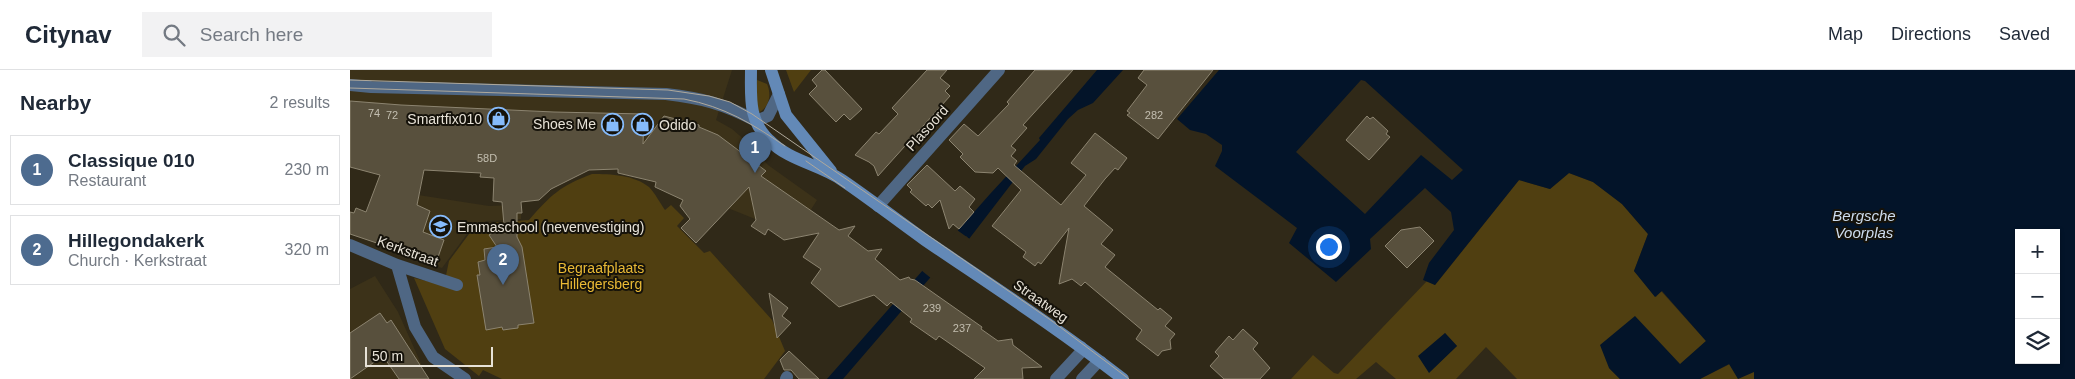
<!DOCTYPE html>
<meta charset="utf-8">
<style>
:root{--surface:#fff;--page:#f2f2f3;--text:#1f2937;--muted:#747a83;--line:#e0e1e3;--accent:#4d6b8f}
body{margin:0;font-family:Arial,sans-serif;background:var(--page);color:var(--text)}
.controls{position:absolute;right:15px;bottom:15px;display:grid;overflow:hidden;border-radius:0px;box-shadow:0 1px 4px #0004}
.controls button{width:45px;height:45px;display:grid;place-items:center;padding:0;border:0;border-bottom:1px solid var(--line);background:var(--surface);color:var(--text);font:25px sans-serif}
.scale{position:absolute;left:15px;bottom:12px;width:128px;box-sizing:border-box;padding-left:5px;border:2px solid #e7e2d7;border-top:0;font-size:14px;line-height:18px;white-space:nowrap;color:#e7e2d7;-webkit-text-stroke:4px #15120a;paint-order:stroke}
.you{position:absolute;left:978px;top:176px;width:18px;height:18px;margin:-12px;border:4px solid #fff;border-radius:50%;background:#1a73e8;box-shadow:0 0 0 8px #1a73e833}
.badge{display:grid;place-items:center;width:32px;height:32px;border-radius:50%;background:var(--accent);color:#fff;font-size:16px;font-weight:700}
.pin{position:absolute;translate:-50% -41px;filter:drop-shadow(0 1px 2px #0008)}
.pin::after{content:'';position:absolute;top:26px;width:18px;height:15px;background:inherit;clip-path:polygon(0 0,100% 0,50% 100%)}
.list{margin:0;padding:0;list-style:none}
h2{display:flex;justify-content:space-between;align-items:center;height:65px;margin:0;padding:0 20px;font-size:21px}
h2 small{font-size:16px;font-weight:400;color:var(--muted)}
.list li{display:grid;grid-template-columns:32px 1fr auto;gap:15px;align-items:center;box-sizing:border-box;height:70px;margin:0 10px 10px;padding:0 10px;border:1px solid var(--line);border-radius:0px}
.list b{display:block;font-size:19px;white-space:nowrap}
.list p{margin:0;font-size:16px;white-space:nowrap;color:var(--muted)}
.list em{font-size:16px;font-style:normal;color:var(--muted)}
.icon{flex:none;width:28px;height:28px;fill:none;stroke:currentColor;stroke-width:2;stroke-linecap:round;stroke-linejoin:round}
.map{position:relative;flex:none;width:1725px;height:309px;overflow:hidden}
header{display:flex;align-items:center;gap:30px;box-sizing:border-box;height:70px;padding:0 25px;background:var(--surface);border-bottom:1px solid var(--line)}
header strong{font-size:24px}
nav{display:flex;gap:28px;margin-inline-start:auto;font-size:18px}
.search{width:350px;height:45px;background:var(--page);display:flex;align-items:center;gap:12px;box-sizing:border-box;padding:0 18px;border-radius:0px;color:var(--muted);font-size:19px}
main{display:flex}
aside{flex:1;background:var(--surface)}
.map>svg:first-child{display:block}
</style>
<header>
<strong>Citynav</strong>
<div class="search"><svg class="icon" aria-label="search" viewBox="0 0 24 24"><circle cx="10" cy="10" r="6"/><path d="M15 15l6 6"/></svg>Search here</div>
<nav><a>Map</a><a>Directions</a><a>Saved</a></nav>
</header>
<main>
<aside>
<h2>Nearby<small>2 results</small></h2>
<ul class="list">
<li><span class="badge">1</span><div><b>Classique 010</b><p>Restaurant</p></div><em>230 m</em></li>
<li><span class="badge">2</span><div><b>Hillegondakerk</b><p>Church · Kerkstraat</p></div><em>320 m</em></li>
</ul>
</aside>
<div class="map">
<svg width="1725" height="309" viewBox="0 0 1725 309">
<rect width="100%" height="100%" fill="#302918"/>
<!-- built -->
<path fill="#3c3219" d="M0 0H382L366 50 382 59 397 72 418 95 467 130 445 165 225 77 0 90Z
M68 125 139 136 171 135V149L136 151 117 164 92 198 47 182Z
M25 206 48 242 73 298 61 309H0V219Z"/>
<!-- green -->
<path fill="#503f11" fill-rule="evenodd" d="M436 0H461L444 22Z
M407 10 417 14C422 25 419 38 408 43L404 31Z
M1219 103 1243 112 1272 134 1298 164 1284 201 1306 227 1311 221 1356 271 1331 294 1259 298 1270 309H1167L1136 277 1106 309H1046L1026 292 1006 309H941L963 285 984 303 988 304 1077 211 1085 215 1169 110 1200 119ZM1095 263 1107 276 1079 302Z
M242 104C261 104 284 105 299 117 305 123 310 133 315 140L321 135 334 148 327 156 354 183 360 181 422 250 435 281 414 309H152L133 300 129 306 95 279 64 208 94 215 99 191 119 164 136 153 179 150C201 125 210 116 242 104Z
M1380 294 1404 302V309H1350Z"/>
<!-- water -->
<path fill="#031429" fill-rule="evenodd" d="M747 0H773L743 33 728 40 718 49 686 89 675 96 619 169 616 166 493 309H477L640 124 690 70 689 68Z
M869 0H1725V309H1404V302L1388 309 1379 294 1350 309H1270L1259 298 1250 275 1285 246 1330 294 1356 271 1312 221 1305 227 1284 201 1298 164 1272 134 1243 112 1219 103 1200 119 1169 110 1085 215 1073 210 1079 193 1104 160 1101 142 1075 118 1020 169 1021 179 986 212 939 173 947 158 865 96 872 81V75L856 64 840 60 827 49ZM1011 10 1015 11 1113 100 1102 110 1071 85 1015 144 946 82ZM1669 163H1706V290H1669Z
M1095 263 1107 276 1079 303 1068 286Z"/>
<!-- pier -->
<path fill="#302918" d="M607 160 621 170H616L582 209 571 200Z"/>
<!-- building -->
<path fill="#58503d" stroke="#8c8470" d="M472 0H475L512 39 500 50 494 44 486 52 459 24 467 16 462 10Z
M577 0H597L590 8 600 16 595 21 600 26 528 106 524 96 519 92 505 85 526 62 529 64 548 44 542 38Z
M685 0H723L673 55 677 58 661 76 666 80 661 86 667 91 664 95 711 135 736 105 721 93 745 63 777 88 768 100 765 98 755 109 734 136 763 160 751 174 765 185 755 197 808 240 810 238 822 248 815 256 825 264 820 270 821 279 812 281 808 286 786 269 792 260 735 212 731 216 722 209 709 214 719 158 691 194 688 192 685 196 673 187 676 182 642 156 671 120 648 98 643 103 625 102 610 87 613 84 599 70 614 54 628 66 659 34 657 32Z
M794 0H863L808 69 777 45 780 43 777 41 797 15 788 8Z
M0 31 51 35 204 42 294 44 293 74 314 46 349 55V57L368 65 416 101 411 106 489 160 505 156 498 166 518 181 532 179 525 189 550 210 559 207 560 209 565 210 632 257 631 259 648 271 662 269 663 275 692 297 672 298 673 309H624L635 298 589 266 586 270 560 252 562 249 541 232 537 236 524 225 489 237 461 213 471 199 453 187 469 163 434 170 418 159 415 165 401 156 406 150 399 117 346 173 331 158 340 149 330 136 333 130 305 117 306 112 268 103V99L239 100 201 119 189 130 171 132 172 143H167V167L172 177 184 253 168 255V258L160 259 153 260 152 257 136 260 127 205H130L128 192 135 190 134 179 147 177 139 165 154 155 152 132 143 131 144 108 130 107 131 103 74 100 67 135 80 141 73 162 94 170 86 193 0 164V142L4 143 6 138 16 142 30 105 0 97Z
M1017 46 1020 49 1023 47 1038 61 1036 64 1040 67 1019 90 996 70Z
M577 95 605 121 610 116 625 129 619 137 624 142 609 159 603 154 599 159 590 130 582 138 578 134 576 136 560 122 562 120 557 115Z
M1070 157 1084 171 1057 198 1035 176 1051 160Z
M419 223 438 238 432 246 441 253 427 268Z
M30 243 37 253 41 250 79 309H49L33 286 0 309V263Z
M893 259 908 273 903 279 920 298 910 309H874L860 296 869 286 865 282 879 266 883 270Z
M439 281 469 309H449L441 300H434L430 290Z"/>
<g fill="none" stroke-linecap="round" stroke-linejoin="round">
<!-- street -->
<path stroke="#4f6784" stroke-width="12" d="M0 15 21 17 316 24C351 28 375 34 406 51L418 46 429 24
M528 136 649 0
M0 175 47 195 107 215
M47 195 65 257 83 287 115 309
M436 309 437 307
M706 309 731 282V277
M732 309 747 293 751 292"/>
<!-- secondary -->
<path stroke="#6389b7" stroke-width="12" d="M401 0C401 27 398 50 419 70 439 91 469 94 492 110 520 129 547 150 575 170 641 215 709 259 773 309
M421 0 436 45 481 101"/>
<!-- tram -->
<path stroke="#afa99c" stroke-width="1" d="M0 10 318 20 359 26 380 32 402 44 702 251 779 309
M0 18 334 29C375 37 401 53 435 76
M456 91 495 118"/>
</g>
<!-- icons -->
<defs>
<symbol id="shop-ring" viewBox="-11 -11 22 22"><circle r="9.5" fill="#15120a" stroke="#86bbfb" stroke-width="1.5"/><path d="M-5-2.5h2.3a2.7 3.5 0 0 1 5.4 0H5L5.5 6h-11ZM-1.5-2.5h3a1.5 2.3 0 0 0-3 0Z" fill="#86bbfb"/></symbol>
<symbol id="school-ring" viewBox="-11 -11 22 22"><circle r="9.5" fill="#15120a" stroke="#86bbfb" stroke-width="1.5"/><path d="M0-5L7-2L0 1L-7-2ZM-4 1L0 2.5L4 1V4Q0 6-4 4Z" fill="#86bbfb"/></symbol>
</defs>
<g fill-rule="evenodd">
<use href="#shop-ring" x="136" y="36" width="25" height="25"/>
<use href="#shop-ring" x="250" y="42" width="25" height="25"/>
<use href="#shop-ring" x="280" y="42" width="25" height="25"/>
<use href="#school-ring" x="78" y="144" width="25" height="25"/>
</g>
<g text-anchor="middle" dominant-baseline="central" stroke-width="4" stroke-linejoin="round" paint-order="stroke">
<!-- number labels -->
<g font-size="11" fill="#c3beb0">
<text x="24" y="43">74</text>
<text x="42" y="45">72</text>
<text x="804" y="45">282</text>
<text x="137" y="88">58D</text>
<text x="582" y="238">239</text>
<text x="612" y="258">237</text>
</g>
<!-- poi labels -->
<g font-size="14" fill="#e7e2d7" stroke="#15120a" text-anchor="end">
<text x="132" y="49">Smartfix010</text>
<text x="246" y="54">Shoes Me</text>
<text x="309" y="55" text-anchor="start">Odido</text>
<text x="107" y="157" text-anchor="start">Emmaschool (nevenvestiging)</text>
</g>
<!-- street labels -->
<g font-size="14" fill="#e7e2d7" stroke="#15120a">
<text transform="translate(577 58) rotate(-48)">Plasoord</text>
<text transform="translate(58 181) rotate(20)">Kerkstraat</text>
<text transform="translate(691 231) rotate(35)">Straatweg</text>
</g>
<!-- park labels -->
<g font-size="14" fill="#eaba35" stroke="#15120a">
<text x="251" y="198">Begraafplaats<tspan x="251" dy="16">Hillegersberg</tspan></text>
</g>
<!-- water labels -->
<g font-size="15" font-style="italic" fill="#cddcee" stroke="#15120a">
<text x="1514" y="145">Bergsche<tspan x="1514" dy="17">Voorplas</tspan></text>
</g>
</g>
</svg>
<div class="controls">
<button>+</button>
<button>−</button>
<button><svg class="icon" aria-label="layers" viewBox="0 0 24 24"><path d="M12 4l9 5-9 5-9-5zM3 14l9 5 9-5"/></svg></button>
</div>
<div class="scale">50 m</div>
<div class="you"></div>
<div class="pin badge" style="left:405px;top:103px">1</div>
<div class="pin badge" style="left:153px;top:215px">2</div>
</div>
</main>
